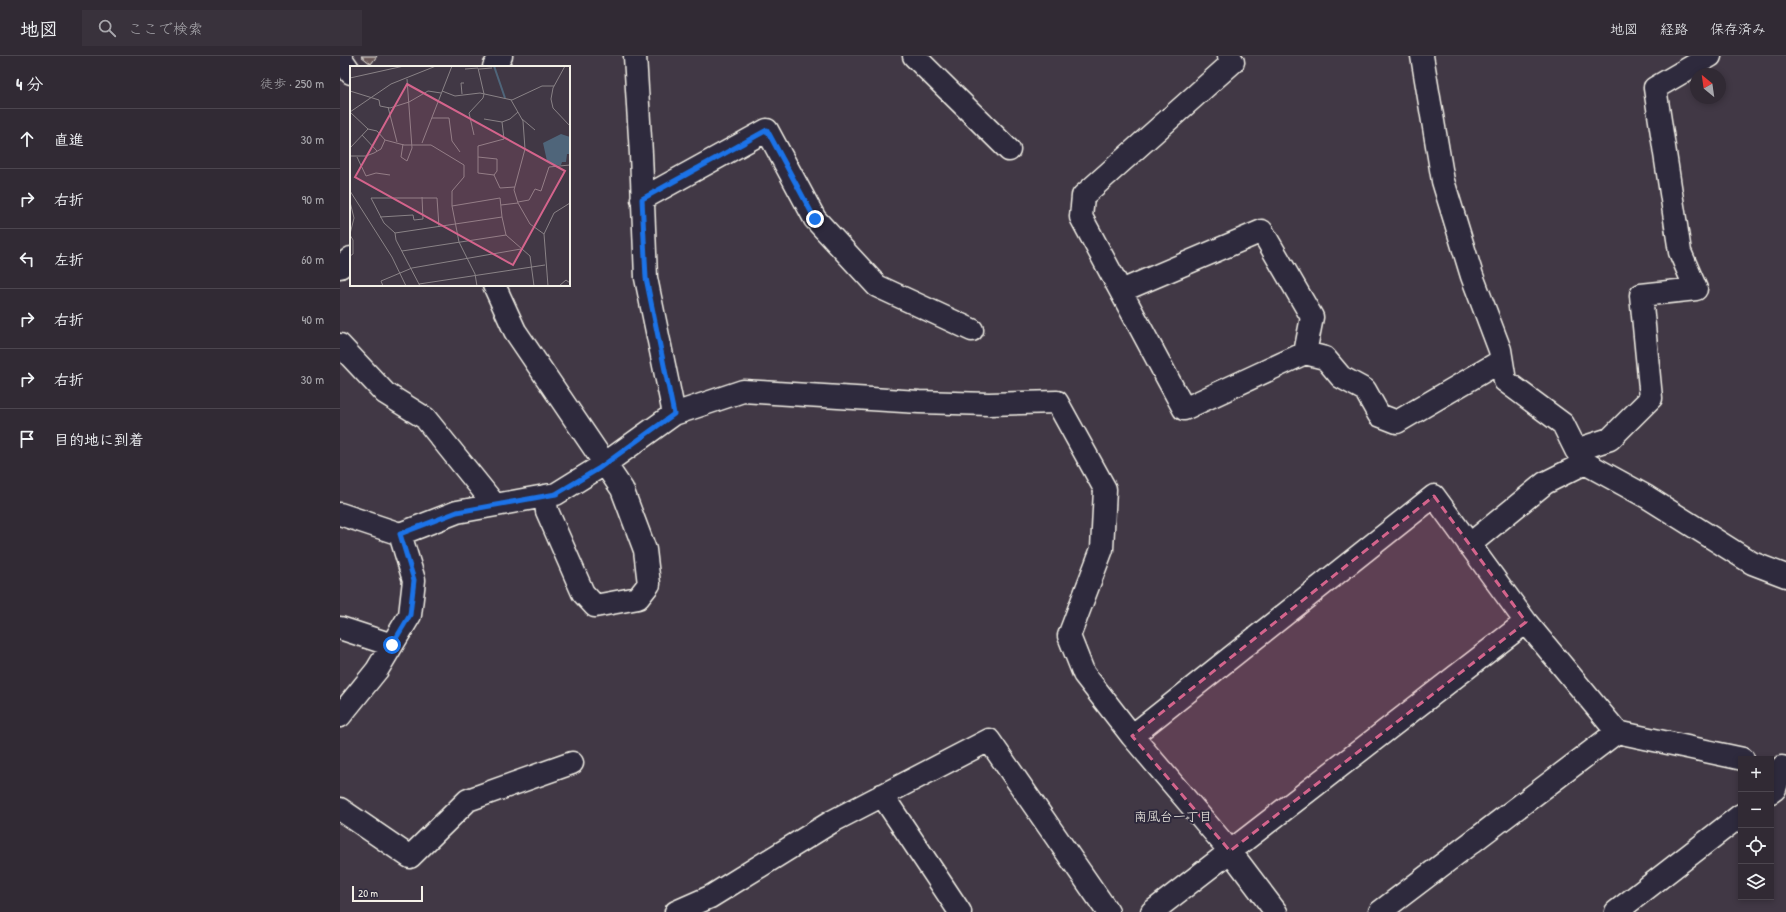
<!DOCTYPE html>
<html lang="ja">
<meta charset="utf-8">
<style>
:root{--surface:#312a34;--page:#39323c;--text:#f1f3f6;--muted:#a8a7ac;--line:#4c464f}
body{margin:0;font-family:"Patrick Hand","Klee One",sans-serif;background:var(--page);color:var(--text)}
.controls{position:absolute;right:12px;bottom:12px;display:grid;overflow:hidden;border-radius:0px;box-shadow:0 2px 6px #0003}
.controls button{width:36px;height:36px;display:grid;place-items:center;padding:0;border:0;border-bottom:1px solid var(--line);background:var(--surface);color:var(--text);font:20px sans-serif}
.compass{position:absolute;left:1350px;top:12px;width:36px;height:36px;border-radius:50%;background:var(--surface);box-shadow:0 2px 6px #0003;rotate:331deg}
.scale{position:absolute;left:12px;bottom:10px;width:71px;box-sizing:border-box;padding-left:4px;border:2px solid #f4f1e8;border-top:0;font-size:11px;line-height:14px;white-space:nowrap;color:#f4f1e8;-webkit-text-stroke:3px #2f2a3d;paint-order:stroke}
.stop{position:absolute;width:12px;height:12px;margin:-9px;border:3px solid #1a73e8;border-radius:50%;background:#fff}
.stop.end{background:#1a73e8;border-color:#fff;box-shadow:0 1px 4px #0008}
.list{margin:0;padding:0;list-style:none}
h2{display:flex;justify-content:space-between;align-items:center;height:52px;margin:0;padding:0 16px;font-size:17px}
h2 small{font-size:13px;font-weight:400;color:var(--muted)}
.list li{display:grid;grid-template-columns:26px 1fr auto;gap:12px;align-items:center;box-sizing:border-box;height:60px;padding:0 16px;border-top:1px solid var(--line)}
.list b{display:block;font-size:15px;white-space:nowrap}
.list em{font-size:13px;font-style:normal;color:var(--muted)}
.icon{flex:none;width:22px;height:22px;fill:none;stroke:currentColor;stroke-width:2;stroke-linecap:round;stroke-linejoin:round}
.map{position:relative;flex:none;width:1446px;height:856px;overflow:hidden}
header{display:flex;align-items:center;gap:24px;box-sizing:border-box;height:56px;padding:0 20px;background:var(--surface);border-bottom:1px solid var(--line)}
header strong{font-size:19px}
nav{display:flex;gap:22px;margin-inline-start:auto;font-size:14px}
.search{width:280px;height:36px;background:var(--page);display:flex;align-items:center;gap:10px;box-sizing:border-box;padding:0 14px;border-radius:0px;color:var(--muted);font-size:15px}
main{display:flex}
aside{flex:1;background:var(--surface)}
.map>svg:first-child{display:block}
</style>
<header>
<strong>地図</strong>
<div class="search"><svg class="icon" aria-label="search" viewBox="0 0 24 24"><circle cx="10" cy="10" r="6"/><path d="M15 15l6 6"/></svg>ここで検索</div>
<nav><a>地図</a><a>経路</a><a>保存済み</a></nav>
</header>
<main>
<aside>
<h2>4 分<small>徒歩 · 250 m</small></h2>
<ul class="list">
<li><svg class="icon" aria-label="ahead" viewBox="0 0 24 24"><path d="M12 20V5M6 11l6-6 6 6"/></svg><div><b>直進</b></div><em>30 m</em></li>
<li><svg class="icon" aria-label="right" viewBox="0 0 24 24"><path d="M7 20v-9h11M14 6l5 5-5 5"/></svg><div><b>右折</b></div><em>90 m</em></li>
<li><svg class="icon" aria-label="left" viewBox="0 0 24 24"><path d="M17 20v-9H6M10 6l-5 5 5 5"/></svg><div><b>左折</b></div><em>60 m</em></li>
<li><svg class="icon" aria-label="right" viewBox="0 0 24 24"><path d="M7 20v-9h11M14 6l5 5-5 5"/></svg><div><b>右折</b></div><em>40 m</em></li>
<li><svg class="icon" aria-label="right" viewBox="0 0 24 24"><path d="M7 20v-9h11M14 6l5 5-5 5"/></svg><div><b>右折</b></div><em>30 m</em></li>
<li><svg class="icon" aria-label="arrive" viewBox="0 0 24 24"><path d="M6 21V4h12l-3 4 3 4H6"/></svg><div><b>目的地に到着</b></div></li>
</ul>
</aside>
<div class="map">
<svg width="1446" height="856" viewBox="0 0 1446 856">
<rect width="100%" height="100%" fill="#413845"/>
<filter id="ink" filterUnits="userSpaceOnUse"><feTurbulence type="fractalNoise" baseFrequency=".025" numOctaves="2"/><feDisplacementMap in="SourceGraphic" scale="8" xChannelSelector="R" yChannelSelector="G"/><feConvolveMatrix kernelMatrix="1 2 1 2 8 2 1 2 1" color-interpolation-filters="sRGB"/></filter>
<g filter="url(#ink)">
<!-- building -->
<path fill="#6b5859" stroke="#f4f1e8" d="M21 0H37L31 8Z"/>
<g fill="none" stroke-linecap="round" stroke-linejoin="round">
<defs>
<path id="minor" d="M295 0 301 98 306 222 334 358
M574 0 669 94
M889 0 893 6 743 140 741 161 844 353 965 297 985 302 1001 321 1025 334 1039 359 1057 366 1161 305
M1082 0 1103 125 1132 220 1160 294 1165 325 1223 368 1236 394 1245 407 1307 441 1412 507 1446 520
M0 1 11 17
M154 11 161 0
M302 143 427 74 475 163 537 230 632 274
M0 211 11 202
M154 229 175 275 282 433 305 494 309 528 298 542 255 550 243 537 207 455 205 440
M781 235 922 175 972 261 965 297
M0 289 45 337 85 362 155 449
M1236 394 1270 383 1311 342 1301 239 1356 233 1340 196 1315 32 1370 0
M0 458 60 478 117 456 216 438 266 407 334 358 403 335 579 346 649 348 717 346 765 433 762 493 729 580 744 618 792 680 1094 440 1186 566
M1129 489 1205 427 1245 407
M0 572 52 589
M0 660 37 614 70 559 74 524 60 478
M792 680 890 795 936 856
M1431 736 1435 733 1442 711
M542 739 620 856
M0 753 70 801 128 744 232 707
M336 856 370 841 493 765 649 684 768 856
M812 856 1186 566 1277 676 1403 703
M1040 856 1277 676
M1276 856 1401 759"/>
</defs>
<!-- minor casing -->
<use href="#minor" stroke="#f4f1e8" stroke-width="25"/>
<!-- minor -->
<use href="#minor" stroke="#2f2a3d" stroke-width="22"/>
</g>
</g>
<g fill="none" stroke-linecap="round" stroke-linejoin="round" filter="url(#ink)">
<!-- route -->
<path stroke="#1a73e8" stroke-width="5" d="M52 589 70 559 74 524 60 478 117 456 216 438 258 413 334 358 306 222 302 143 427 74 475 163"/>
</g>
<!-- marked area -->
<path fill="#d4648c" fill-opacity="0.2" stroke="#d4648c" stroke-width="3" stroke-dasharray="8 5" stroke-linejoin="round" d="M1094 440 1186 566 890 795 792 680Z"/>
<g text-anchor="middle" dominant-baseline="central" stroke-width="4" stroke-linejoin="round" paint-order="stroke">
<!-- neighbourhood labels -->
<g font-size="13" fill="#f4f1e8" stroke="#2f2a3d">
<text x="833" y="760">南風台一丁目</text>
</g>
</g>
<!-- overview -->
<g transform="translate(10 10)">
<rect width="220" height="220" fill="#413845"/>
<path d="M211 68 220 71V88H217L216 96H212L211 99H203L197 95 193 77Z" fill="#4f657a"/>
<path fill="none" stroke="#4f657a" stroke-width="2" d="M144 0 155 32"/>
<path fill="none" stroke="#898286" stroke-width="1" d="M215 0 203 22 201 33 203 42 220 60M115 3 128 2 134 28 133 32 119 47 124 69M129 3 142 2M0 12 54 0M0 25 29 34 30 40 40 42 59 36 78 25 91 27M92 25 105 30 130 27 162 34 192 20H204M112 28 111 17H114M161 34 173 55 175 83 164 124 168 137 180 158 194 168M38 41 47 76M0 46 18 63 27 65 35 74 54 79H81L114 99V111L102 125V140L150 132 152 151M0 46 41 18 86 0M82 52H99L102 75 110 86M134 53 152 56M172 53 185 64M12 69 27 85M72 77 102 0M53 78 51 91 57 95 62 82 57 13M0 82 18 63M0 90H16L24 87 31 83 35 74M7 91 16 110 26 107 40 109M128 91 147 93V105L144 109M165 121 150 122 144 109 128 107V80L154 73 152 56 160 53 168 46M0 125 42 191 56 220M0 136 4 152 0 168M168 136 179 134 185 123 191 125 199 101 220 99M151 139 168 137M102 140 109 176 125 208 127 220M30 151 63 149 64 154 73 153 72 131M45 167 152 151 156 169 180 190 184 220M0 169 3 174V188L0 190M52 185 156 169M69 218 195 199M33 220 31 215 62 202 171 183M70 220 46 174 45 167 34 157 21 132H87L89 161M198 220 194 168 204 147 220 137M209 220 216 214 220 217"/>
<path fill="#d4648c" fill-opacity="0.15" stroke="#d4648c" stroke-width="2" d="M57 18 215 105 163 199 5 111Z"/>
<rect width="220" height="220" fill="none" stroke="#f4f1e8" stroke-width="2"/>
</g>
</svg>
<div class="controls">
<button>+</button>
<button>−</button>
<button><svg class="icon" aria-label="locate" viewBox="0 0 24 24"><circle cx="12" cy="12" r="6"/><path d="M12 2v4M12 18v4M2 12h4M18 12h4"/></svg></button>
<button><svg class="icon" aria-label="layers" viewBox="0 0 24 24"><path d="M12 4l9 5-9 5-9-5zM3 14l9 5 9-5"/></svg></button>
</div>
<svg class="compass" viewBox="-18 -18 36 36"><path d="M0-13l5 13h-10z" fill="#e53935"/><path d="M0 13l5-13h-10z" fill="#a8a7ac"/></svg>
<div class="scale">20 m</div>
<div class="stop" style="left:52px;top:589px"></div>
<div class="stop end" style="left:475px;top:163px"></div>
</div>
</main>
